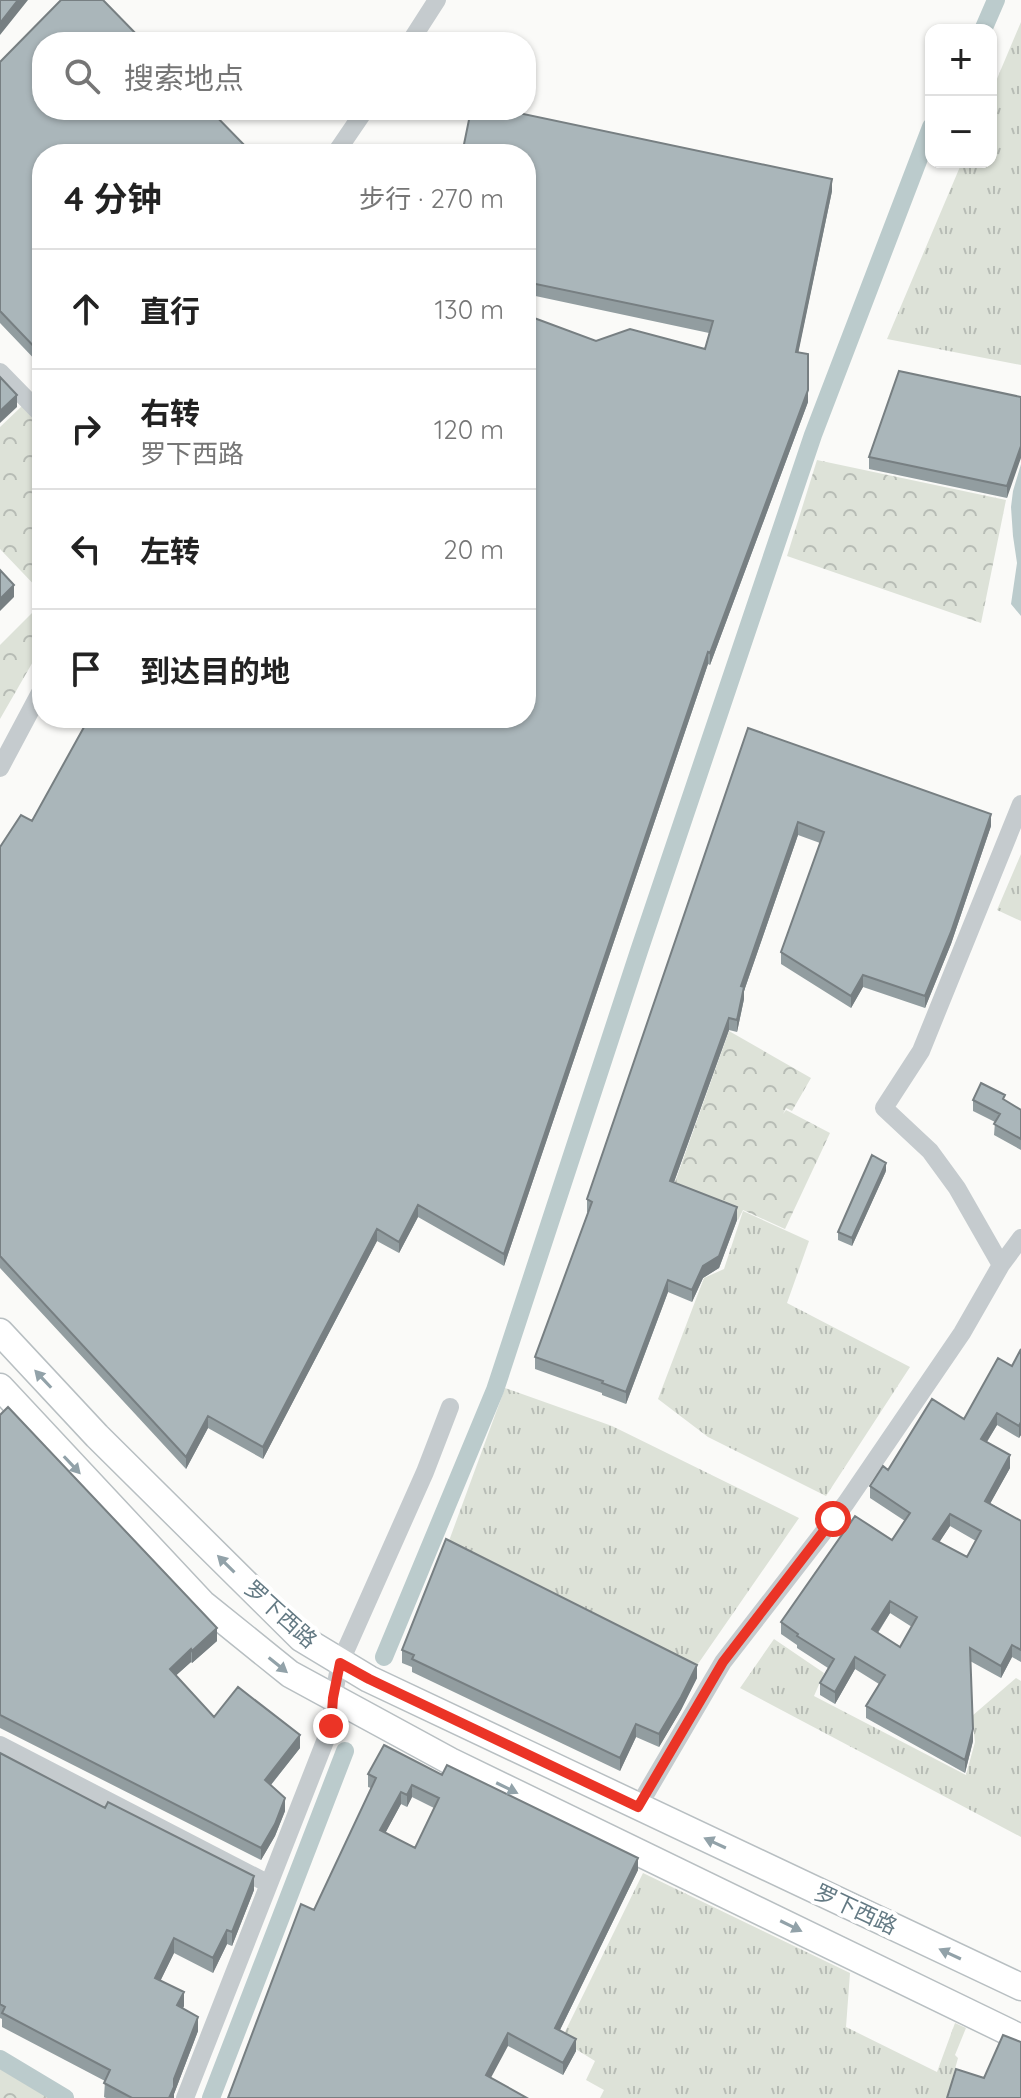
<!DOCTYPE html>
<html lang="zh">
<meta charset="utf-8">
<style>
:root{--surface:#fff;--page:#f6f6f6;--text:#222;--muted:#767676;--line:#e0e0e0}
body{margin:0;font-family:Quicksand,"Noto Sans SC",sans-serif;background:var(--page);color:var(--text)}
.controls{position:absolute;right:24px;top:24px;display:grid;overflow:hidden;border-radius:16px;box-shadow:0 2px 6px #0004}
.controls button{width:72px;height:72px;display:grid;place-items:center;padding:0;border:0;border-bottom:2px solid var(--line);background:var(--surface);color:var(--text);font:40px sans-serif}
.stop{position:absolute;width:24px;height:24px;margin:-18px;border:6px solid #eb3426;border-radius:50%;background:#fff}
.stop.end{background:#eb3426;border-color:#fff;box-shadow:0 2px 8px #0008}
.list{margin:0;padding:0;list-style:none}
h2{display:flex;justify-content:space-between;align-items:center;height:104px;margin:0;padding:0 32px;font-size:34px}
h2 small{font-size:26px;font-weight:400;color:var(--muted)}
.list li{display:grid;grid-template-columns:52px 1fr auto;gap:24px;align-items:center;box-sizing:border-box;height:120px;padding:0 32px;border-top:2px solid var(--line)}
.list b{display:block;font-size:30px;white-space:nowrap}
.list p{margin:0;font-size:26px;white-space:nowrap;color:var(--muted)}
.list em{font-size:26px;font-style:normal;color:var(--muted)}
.icon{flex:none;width:44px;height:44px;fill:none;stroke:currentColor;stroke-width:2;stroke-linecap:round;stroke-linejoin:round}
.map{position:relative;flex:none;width:1021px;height:2098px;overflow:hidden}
.search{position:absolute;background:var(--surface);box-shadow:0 2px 6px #0004;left:32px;top:32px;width:504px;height:88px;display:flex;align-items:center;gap:20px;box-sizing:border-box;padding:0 28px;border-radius:32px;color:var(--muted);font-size:30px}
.panel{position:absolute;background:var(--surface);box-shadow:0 2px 6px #0004;left:32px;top:144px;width:504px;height:584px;border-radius:32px}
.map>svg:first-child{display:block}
</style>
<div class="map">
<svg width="1021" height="2098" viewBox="0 0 1021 2098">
<defs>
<pattern id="grass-tufts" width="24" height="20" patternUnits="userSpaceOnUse" patternTransform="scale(2)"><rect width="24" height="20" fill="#dde2d8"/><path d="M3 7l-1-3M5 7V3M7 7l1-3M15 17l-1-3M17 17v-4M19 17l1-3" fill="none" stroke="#b7bcb5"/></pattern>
<pattern id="forest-crowns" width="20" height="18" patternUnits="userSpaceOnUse" patternTransform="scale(2)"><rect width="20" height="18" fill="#dde2d8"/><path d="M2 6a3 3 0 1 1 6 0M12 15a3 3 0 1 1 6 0" fill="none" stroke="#b7bcb5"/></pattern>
</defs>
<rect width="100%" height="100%" fill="#fafaf8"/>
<!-- grass -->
<path fill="url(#grass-tufts)" d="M1021 22V365L887 339 962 162H991V93Z
M1021 854V921L997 910Z
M743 1211 809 1241 787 1303 910 1367 826 1496 708 1437 658 1399 704 1278 724 1269Z
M505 1388 612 1426 799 1518 691 1674 446 1549Z
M774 1639 824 1673 814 1696 966 1775 975 1742 972 1716 1016 1678 1021 1681V1837L740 1688Z
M643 1873 850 1973 846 2027 937 2072 955 2023 966 2028 955 2055 958 2058 947 2098H600L604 2090 586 2080 595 2061 561 2040Z"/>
<!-- forest -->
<path fill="url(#forest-crowns)" d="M22 406 42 426V593L0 549V427Z
M817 460 1006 500 981 623 787 556Z
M42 603V646L0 719V645Z
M729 1031 811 1078 792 1111 786 1108 783 1114 786 1110 830 1133 785 1229 743 1210 738 1220 671 1193Z
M0 2068 49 2098H0Z"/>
<!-- water -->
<path fill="#bbcbcc" d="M1021 464V616L1011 604 1017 563 1013 536 1011 507 1013 491Z"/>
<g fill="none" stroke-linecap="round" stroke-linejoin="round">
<!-- canal -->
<path stroke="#bbcbcc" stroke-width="18" d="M983 30 996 0
M384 1657 495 1390 639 951 813 435 931 127
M0 2059 65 2098
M211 2098 345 1751"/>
<defs>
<path id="secondary" d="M0 1332 97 1436 301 1638 369 1679 1021 1987
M0 1387 202 1603 290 1674 450 1761 1021 2038"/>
</defs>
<!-- secondary casing -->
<use href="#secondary" stroke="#b8bfc2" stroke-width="29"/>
<!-- street -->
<path stroke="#c5cbce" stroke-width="18" d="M410 42 437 0
M335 154 365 110
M0 372 42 415
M0 768 42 689
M1001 1265 1021 1238
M0 1745 269 1884
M638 1807 723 1662 846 1503 962 1333 1001 1265 957 1188 930 1151 884 1108 921 1051 1021 804
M185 2098 331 1726 333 1698 340 1663 425 1472 450 1407"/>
<!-- secondary -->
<use href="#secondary" stroke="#fff" stroke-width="26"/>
</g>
<!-- wall -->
<path fill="#929da0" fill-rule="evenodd" d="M0 62 42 154V367L0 323Z
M526 154 832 191 798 352 808 402 710 665 708 664 504 1266 418 1217 399 1253 377 1241 263 1459 208 1428 186 1469 0 1268V847L32 821 596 341 705 349 709 333 526 294Z
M1021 397 1007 498 869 469V457Z
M748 728 991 826 951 944 925 1008 863 987 851 1008 781 964V952L820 843 798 835 744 991V999L737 1032 729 1030 674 1182 737 1220 719 1268 703 1278 692 1302 668 1292 626 1404 602 1395V1393L535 1369V1357L588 1212H587V1199Z
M973 1100 1005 1101 1021 1110V1150L994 1135 995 1122 973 1111Z
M886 1171 852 1246 838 1240V1232Z
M1021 1349V1435L1019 1438 997 1425 987 1442 1010 1468 990 1503 1021 1521V1662L1012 1657 1001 1678 970 1661 973 1741 965 1773 866 1718V1706L879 1684 855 1669 835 1704 820 1695V1683L828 1668 797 1648V1645L781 1634V1622L892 1540 905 1521 870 1498V1486L888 1470 964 1419 1012 1366ZM950 1526 976 1541 967 1557 939 1542ZM890 1613 912 1627 900 1647 878 1633Z
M0 1415 217 1641 192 1663 191 1662 176 1675 214 1717 300 1748 271 1785 285 1811 275 1836 261 1860 0 1728Z
M402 1650 697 1678 681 1710 659 1747 636 1737 620 1771 412 1672V1667L402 1663Z
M0 1753 254 1890 232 1946 227 1944 213 1973 174 1953 160 1981 184 2006 183 2008 198 2031 174 2094V2098H106L104 2097 105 2081 2 2027V2019L0 2018Z
M368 1774 442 1775 638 1870 560 2030 576 2051 563 2075 508 2046 228 2098 371 1788 368 1787ZM412 1797 434 1808 415 1848 385 1833 401 1804 407 1807Z"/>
<!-- shaded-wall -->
<path fill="#777f82" d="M18 0H28L0 35V23Z
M832 179V191L796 364V352Z
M808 390V402L710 665V653Z
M17 395V407L0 423V411Z
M1021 446V458L1007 498V486Z
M14 585V597L0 611V599Z
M708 652V664L504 1266V1254Z
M991 814V826L951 944 925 1008V996Z
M798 822V835L744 991V999L737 1032V1020L741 986Z
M863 975V987L851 1008V996Z
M729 1018V1030L670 1193V1181Z
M886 1163V1171L852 1246V1238Z
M418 1205V1217L399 1253V1242Z
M737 1207V1220L719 1268 703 1278 692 1302V1290L703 1266Z
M377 1229V1241L263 1459V1447Z
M668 1280V1292L626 1404V1392Z
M997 1413V1425L981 1451V1439Z
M208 1416V1428L186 1469V1457Z
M1021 1422V1435L1019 1438V1426Z
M1010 1455V1468L985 1513V1501Z
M950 1514V1526L933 1552V1539Z
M890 1601V1613L872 1641V1629Z
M217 1628V1641L192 1663V1651Z
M1012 1645V1657L1001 1678V1666Z
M191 1649V1662L170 1681V1669Z
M855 1657V1669L835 1704V1692Z
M697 1665V1678L681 1710 659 1747V1734Z
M636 1724V1737L620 1771V1758Z
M973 1729V1741L965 1773V1760Z
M300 1735V1748L265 1792V1780Z
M412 1785V1797L407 1807V1795Z
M401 1792V1804L380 1843V1830Z
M285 1798V1811L275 1836 261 1860V1848Z
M638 1858V1870L555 2040V2028Z
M254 1876V1890L232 1946V1932Z
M227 1930V1944L213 1973V1958Z
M174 1938V1953L155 1992V1978Z
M184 1992V2006L177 2019V2005Z
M198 2017V2031L174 2094V2098H169L174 2079Z
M508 2033V2046L486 2087V2075Z
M576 2039V2051L563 2075V2063Z"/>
<!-- building -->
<path fill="#aab6ba" stroke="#777f82" stroke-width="2" fill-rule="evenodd" d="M0 0H18L0 23Z
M61 0H103L144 42H42V110H210L253 154H42V355L0 311V62Z
M471 110H504L832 179 796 352 808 354V390L710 653 708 652 504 1254 418 1205 399 1242 377 1229 263 1447 208 1416 186 1457 0 1256V847L21 815 32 821 89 718H526V315L596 341 630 329 705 349 713 321 526 282V154H462Z
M899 371 1021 397V446L1007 486 869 457Z
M0 377 17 395 0 411Z
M0 570 14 585 0 599Z
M748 728 991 814 951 932 925 996 863 975 851 996 781 952 824 832 798 822 741 986 744 987 737 1020 729 1018 670 1181 737 1207 719 1256 703 1266 692 1290 668 1280 626 1392 602 1383 603 1381 535 1357 592 1202 587 1199Z
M981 1083 1005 1095 1003 1099 1021 1110V1139L994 1124 1000 1114 973 1100Z
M872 1155 886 1163 852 1238 838 1232Z
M1021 1349V1422L1019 1426 997 1413 981 1439 1010 1455 985 1501 1021 1521V1650L1012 1645 1001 1666 970 1648 973 1729 965 1760 866 1706 885 1675 855 1657 835 1692 820 1683 834 1659 797 1636 798 1634 781 1622 855 1516 892 1540 910 1513 870 1486 883 1466 888 1470 932 1399 964 1419 998 1358 1012 1366ZM950 1514 981 1531 967 1557 933 1539ZM890 1601 917 1617 900 1647 872 1629Z
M8 1407 217 1628 192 1651 191 1649 170 1669 214 1717 238 1687 300 1735 265 1780 285 1798 275 1824 261 1848 0 1715V1415Z
M446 1539 697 1665 681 1697 659 1734 636 1724 620 1758 412 1659 414 1655 402 1650Z
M384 1745 442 1775 447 1765 638 1858 555 2028 576 2039 563 2063 508 2033 486 2075 527 2098H228L301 1904 314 1910 376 1778 368 1774ZM412 1785 439 1798 415 1848 380 1830 401 1792 407 1795Z
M0 1753 105 1808 108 1802 254 1876 232 1932 227 1930 213 1958 174 1938 155 1978 184 1992 177 2005 198 2017 174 2079V2087L169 2098H132L104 2083 110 2070 2 2013 5 2007 0 2004Z
M1003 2035 1021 2042V2098H947L956 2069 984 2078Z"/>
<!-- one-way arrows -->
<defs><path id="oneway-solid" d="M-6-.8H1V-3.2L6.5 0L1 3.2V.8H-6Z" transform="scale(2)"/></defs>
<g fill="#92a2a9">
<use href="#oneway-solid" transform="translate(43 1379) rotate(-133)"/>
<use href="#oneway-solid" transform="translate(72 1465) rotate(47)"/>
<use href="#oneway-solid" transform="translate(226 1564) rotate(-135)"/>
<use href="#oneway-solid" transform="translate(278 1665) rotate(39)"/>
<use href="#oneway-solid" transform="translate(507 1788) rotate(26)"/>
<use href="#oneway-solid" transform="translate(715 1843) rotate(-155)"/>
<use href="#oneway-solid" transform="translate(791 1926) rotate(26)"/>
<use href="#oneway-solid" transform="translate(950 1954) rotate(-155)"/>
</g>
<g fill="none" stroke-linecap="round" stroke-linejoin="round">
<!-- route -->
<path stroke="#eb3426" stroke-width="10" d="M331 1726 333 1698 340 1663 369 1679 638 1807 723 1662 833 1519"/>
</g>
<g text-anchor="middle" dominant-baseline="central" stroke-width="8" stroke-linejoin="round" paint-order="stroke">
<!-- street labels -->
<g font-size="22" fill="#647a84" stroke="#fff">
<text transform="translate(281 1614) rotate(42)">罗下西路</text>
<text transform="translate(856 1909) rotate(25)">罗下西路</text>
</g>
</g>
</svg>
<div class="controls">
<button>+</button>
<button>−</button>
</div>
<div class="stop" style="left:833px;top:1519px"></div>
<div class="stop end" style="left:331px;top:1726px"></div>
<div class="search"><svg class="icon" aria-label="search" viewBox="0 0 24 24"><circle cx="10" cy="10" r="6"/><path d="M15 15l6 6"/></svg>搜索地点</div>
<section class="panel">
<h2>4 分钟<small>步行 · 270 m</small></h2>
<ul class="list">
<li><svg class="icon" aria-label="ahead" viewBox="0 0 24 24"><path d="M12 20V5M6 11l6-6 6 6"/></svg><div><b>直行</b></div><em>130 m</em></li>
<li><svg class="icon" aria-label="right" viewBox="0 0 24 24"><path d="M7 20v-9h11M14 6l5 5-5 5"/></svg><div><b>右转</b><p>罗下西路</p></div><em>120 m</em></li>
<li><svg class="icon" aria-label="left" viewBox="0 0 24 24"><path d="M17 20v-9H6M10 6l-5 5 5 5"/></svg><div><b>左转</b></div><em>20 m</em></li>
<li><svg class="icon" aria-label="arrive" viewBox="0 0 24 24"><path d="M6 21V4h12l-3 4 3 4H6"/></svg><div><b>到达目的地</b></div></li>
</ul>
</section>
</div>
